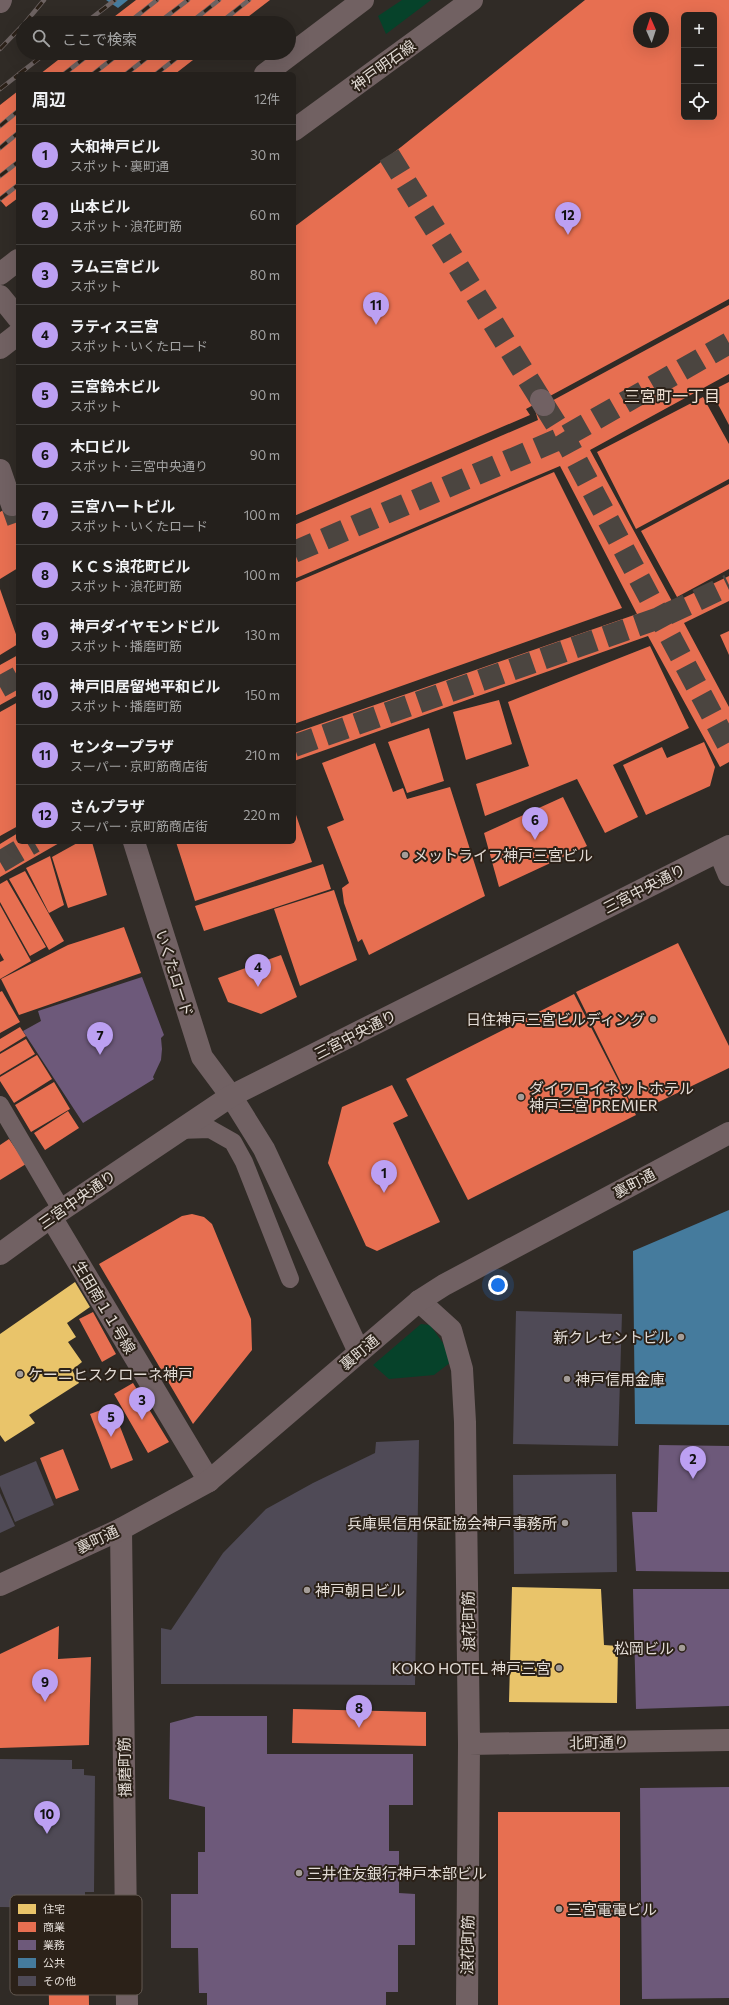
<!DOCTYPE html>
<html lang="ja">
<meta charset="utf-8">
<style>
:root{--surface:#24201c;--page:#302d29;--text:#f1f3f6;--muted:#a3a3a3;--line:#413e3b;--accent:#bca0f2}
body{margin:0;font-family:Commissioner,"Noto Sans JP",sans-serif;background:var(--page);color:var(--text)}
.controls{position:absolute;right:12px;top:12px;display:grid;overflow:hidden;border-radius:6px;box-shadow:0 4px 16px #0002}
.controls button{width:36px;height:36px;display:grid;place-items:center;padding:0;border:0;border-bottom:1px solid var(--line);background:var(--surface);color:var(--text);font:20px sans-serif}
.compass{position:absolute;left:633px;top:12px;width:36px;height:36px;border-radius:50%;background:var(--surface);box-shadow:0 4px 16px #0002;rotate:357deg}
.you{position:absolute;left:498px;top:1285px;width:14px;height:14px;margin:-10px;border:3px solid #fff;border-radius:50%;background:#1a73e8;box-shadow:0 0 0 6px #1a73e833}
.badge{display:grid;place-items:center;width:26px;height:26px;border-radius:50%;background:var(--accent);color:#111;font-size:13px;font-weight:700}
.pin{position:absolute;translate:-50% -33px;filter:drop-shadow(0 1px 2px #0008)}
.pin::after{content:'';position:absolute;top:21px;width:14px;height:12px;background:inherit;clip-path:polygon(0 0,100% 0,50% 100%)}
.list{margin:0;padding:0;list-style:none}
h2{display:flex;justify-content:space-between;align-items:center;height:52px;margin:0;padding:0 16px;font-size:17px}
h2 small{font-size:13px;font-weight:400;color:var(--muted)}
.list li{display:grid;grid-template-columns:26px 1fr auto;gap:12px;align-items:center;box-sizing:border-box;height:60px;padding:0 16px;border-top:1px solid var(--line)}
.list b{display:block;font-size:15px;white-space:nowrap}
.list p{margin:0;font-size:13px;white-space:nowrap;color:var(--muted)}
.list em{font-size:13px;font-style:normal;color:var(--muted)}
.icon{flex:none;width:22px;height:22px;fill:none;stroke:currentColor;stroke-width:2;stroke-linecap:round;stroke-linejoin:round}
.map{position:relative;flex:none;width:729px;height:2005px;overflow:hidden}
.search{position:absolute;background:var(--surface);box-shadow:0 4px 16px #0002;left:16px;top:16px;width:280px;height:44px;display:flex;align-items:center;gap:10px;box-sizing:border-box;padding:0 14px;border-radius:22px;color:var(--muted);font-size:15px}
.panel{position:absolute;background:var(--surface);box-shadow:0 4px 16px #0002;left:16px;top:72px;width:280px;height:772px;border-radius:6px}
.map>svg:first-child{display:block}
</style>
<div class="map">
<svg width="729" height="2005" viewBox="0 0 729 2005">
<rect width="100%" height="100%" fill="#302b26"/>
<!-- green -->
<path fill="#06422a" d="M402 0H431L386 34 378 16Z
M421 1324 430 1325 443 1343 451 1362 434 1375 389 1379 373 1365Z"/>
<!-- homes -->
<path fill="#e9c46a" d="M75 1282 90 1307 67 1323 76 1337 68 1342 82 1362 72 1370 79 1383 29 1415 35 1423 5 1442 0 1435V1334Z
M512 1587 601 1589 604 1645 618 1646 617 1703 509 1702Z"/>
<!-- shops -->
<path fill="#e76f51" fill-rule="evenodd" d="M136 0H270L240 23H106Z
M585 0H729V299L526 409 530 415 294 516V227L401 147ZM684 15H714V117H684ZM639 18H663V42H639Z
M67 53H202L175 74H40Z
M18 91V198L6 207 0 200V105Z
M729 305V374L590 450 673 603 729 576V601L684 623 729 707V762L720 767 648 636 294 761V733L637 614 560 466 294 579V525L538 420 535 410Z
M729 382V425L711 391Z
M703 397 729 444V479L636 529 597 452Z
M554 472 622 608 294 724V583Z
M729 484V569L677 597 641 531Z
M18 501V568L0 579V512Z
M0 589 18 640V644L0 655Z
M729 631V655L720 635Z
M650 646 689 728 613 765 638 817 605 833 577 779 485 816 476 784 529 766 508 702Z
M18 655V695L0 705V665Z
M499 700 512 744 466 760 453 712Z
M18 702V826L0 836V712Z
M429 728 444 781 407 793 388 742Z
M704 742 715 767 710 786 646 815 623 765 662 747 667 758Z
M375 743 393 792 403 788 407 799 450 787 485 896 369 955 362 939 358 942 344 903 342 888 349 883 327 827 344 820 322 763Z
M563 797 587 846 499 887 484 833Z
M294 809 312 862 195 901 176 842H294Z
M18 833V842H61L0 877V844Z
M79 842H92L107 895 68 908 52 857Z
M50 856 64 905 49 913 26 868Z
M323 864 331 889 204 931 195 906Z
M25 871 64 941 49 950 9 879Z
M7 880 46 947 30 956 0 902V884Z
M334 890 357 960 300 986 274 909Z
M0 905 31 961 0 979V962L4 960 0 953Z
M124 927 141 973 19 1015 1 979 68 945Z
M678 943 729 1046V1068L636 1113 576 992Z
M281 955 297 997 261 1014 228 1002 218 978Z
M2 991 20 1022 0 1033V992Z
M574 994 636 1115 468 1200 406 1079Z
M20 1027 26 1036 0 1052V1039Z
M26 1039 35 1054 0 1075V1054Z
M37 1055 52 1079 14 1103 0 1081V1077Z
M54 1082 70 1109 31 1132 15 1105Z
M392 1085 408 1116 393 1123 440 1222 377 1251 366 1246 328 1163 342 1107Z
M68 1111 79 1128 45 1150 34 1133Z
M9 1139 26 1164 0 1180V1145Z
M192 1214 204 1217 212 1224 251 1319 252 1350 193 1424 99 1264 182 1216Z
M93 1312 116 1354 102 1362 79 1319Z
M133 1383 169 1442 148 1453 114 1394Z
M112 1406 133 1460 111 1469 90 1414Z
M63 1449 79 1490 56 1499 40 1458Z
M59 1626 58 1659 91 1657 89 1745 0 1748V1654Z
M293 1709 426 1712V1746L292 1743Z
M498 1812H620V2005H498Z
M88 1942 89 2005H49L48 1943Z"/>
<!-- offices -->
<path fill="#6d597a" d="M142 977 164 1035 161 1038 162 1049 161 1060 153 1077 154 1079 83 1123 23 1031 41 1021 38 1011Z
M659 1445 729 1446V1572L636 1571 632 1512H657Z
M633 1589H729V1706L636 1709Z
M196 1716H267V1754H413V1805H389V1851H399V1893L415 1894V1945H398V1992H386V2005H207V1993H199L198 1948H171V1894H198V1852H205V1807L169 1799 170 1723Z
M729 1787V1998L642 1999 640 1788Z"/>
<!-- public -->
<path fill="#457b9d" d="M106 0H128L118 8Z
M729 1210V1425L635 1424 633 1251Z"/>
<!-- building -->
<path fill="#4f4a56" d="M516 1311 622 1314 618 1446 513 1444Z
M419 1440 415 1685 161 1684V1628L171 1630 223 1553 266 1509 313 1483 375 1453 376 1442Z
M36 1461 54 1505 15 1522 0 1486V1476Z
M616 1474 617 1572 514 1574 513 1475Z
M0 1493 15 1526 0 1533Z
M0 1759 72 1760V1769H84V1775L95 1776 94 1892H85V1900H76V1908L0 1907Z"/>
<g fill="none" stroke-linecap="round" stroke-linejoin="round">
<!-- pedestrian-tunnel -->
<path stroke="#4b4540" stroke-width="22" stroke-dasharray="22 11" stroke-linecap="butt" d="M389 155 541 400
M544 405 564 437 729 747
M12 505 18 522
M294 552 564 437 729 343
M0 687 18 677
M294 746 659 618 729 585
M0 862 34 842"/>
<!-- service -->
<path stroke="#716163" stroke-width="18" d="M0 1105 61 1209
M178 1130 210 1129 233 1142 244 1162 290 1279"/>
<!-- pedestrian -->
<path stroke="#716163" stroke-width="22" d="M0 2 1 0
M541 400 544 405
M0 470 12 505
M134 842 202 1057 231 1096"/>
<!-- minor -->
<path stroke="#716163" stroke-width="22" d="M231 1096 264 1149 359 1352
M51 1217 209 1481
M419 1301 451 1330 462 1369 465 1422 469 1744 467 2005
M121 1529 127 2005
M469 1744 729 1740"/>
<!-- tertiary -->
<path stroke="#716163" stroke-width="22" d="M719 851 729 875
M0 1254 51 1217 231 1096 729 846
M0 1585 121 1529 209 1481 419 1301 444 1285 729 1133"/>
<!-- primary -->
<path stroke="#716162" stroke-width="22" d="M265 74 363 0
M294 130 472 0
M0 274 18 260
M0 296 18 318
M0 348 18 334"/>
<defs>
<path id="rail" d="M25 23 44 0
M85 23 115 0
M128 23 157 0
M158 23 188 0
M190 23 219 0
M220 23 249 0
M0 49 23 25
M19 74 46 53
M64 74 91 53
M93 74 120 53
M126 74 153 53
M156 74 183 53
M0 89 18 75
M0 126 18 111
M0 148 18 133
M0 176 18 162
M0 199 18 185"/>
</defs>
<!-- rail casing -->
<use href="#rail" stroke="#6d6362" stroke-width="4.5"/>
<!-- rail -->
<use href="#rail" stroke="#2b2118" stroke-width="3" stroke-dasharray="9" stroke-linecap="butt"/>
</g>
<!-- markers -->
<g fill="#a49d98" stroke="#2b2118" stroke-width="1.5">
<circle cx="405" cy="855" r="4"/>
<circle cx="653" cy="1019" r="4"/>
<circle cx="521" cy="1097" r="4"/>
<circle cx="681" cy="1337" r="4"/>
<circle cx="20" cy="1374" r="4"/>
<circle cx="567" cy="1379" r="4"/>
<circle cx="565" cy="1523" r="4"/>
<circle cx="307" cy="1590" r="4"/>
<circle cx="682" cy="1648" r="4"/>
<circle cx="559" cy="1668" r="4"/>
<circle cx="299" cy="1873" r="4"/>
<circle cx="559" cy="1909" r="4"/>
</g>
<g text-anchor="middle" dominant-baseline="central" stroke-width="4" stroke-linejoin="round" paint-order="stroke">
<!-- street labels -->
<g font-size="15" fill="#e2dbd5" stroke="#2b2118">
<text transform="translate(383 65) rotate(-36)">神戸明石線</text>
<text transform="translate(644 888) rotate(-27)">三宮中央通り</text>
<text transform="translate(175 973) rotate(72)">いくたロード</text>
<text transform="translate(355 1034) rotate(-27)">三宮中央通り</text>
<text transform="translate(634 1183) rotate(-28)">裏町通</text>
<text transform="translate(77 1199) rotate(-35)">三宮中央通り</text>
<text transform="translate(105 1307) rotate(59)">生田南１１号線</text>
<text transform="translate(359 1352) rotate(-40)">裏町通</text>
<text transform="translate(97 1539) rotate(-25)">裏町通</text>
<text transform="translate(468 1621) rotate(-91)">浪花町筋</text>
<text transform="translate(599 1742) rotate(-1)">北町通り</text>
<text transform="translate(124 1767) rotate(-91)">播磨町筋</text>
<text transform="translate(467 1945) rotate(-89)">浪花町筋</text>
</g>
<!-- poi labels -->
<g font-size="15" fill="#e2dbd5" stroke="#2b2118" text-anchor="start">
<text x="413" y="855">メットライフ神戸三宮ビル</text>
<text x="645" y="1019" text-anchor="end">日住神戸三宮ビルディング</text>
<text x="529" y="1088">ダイワロイネットホテル<tspan x="529" dy="17">神戸三宮 PREMIER</tspan></text>
<text x="673" y="1337" text-anchor="end">新クレセントビル</text>
<text x="28" y="1374">ケーニヒスクローネ神戸</text>
<text x="575" y="1379">神戸信用金庫</text>
<text x="557" y="1523" text-anchor="end">兵庫県信用保証協会神戸事務所</text>
<text x="315" y="1590">神戸朝日ビル</text>
<text x="674" y="1648" text-anchor="end">松岡ビル</text>
<text x="551" y="1668" text-anchor="end">KOKO HOTEL 神戸三宮</text>
<text x="307" y="1873">三井住友銀行神戸本部ビル</text>
<text x="567" y="1909">三宮電電ビル</text>
</g>
<!-- neighbourhood labels -->
<g font-size="16" fill="#f0e2d5" stroke="#2b2118">
<text x="672" y="395">三宮町一丁目</text>
</g>
</g>
<!-- legend -->
<rect x="10" y="1895" width="132" height="100" rx="6" fill="#2b2118" stroke="#625951" stroke-width="1"/>
<rect x="18" y="1904" width="18" height="10" fill="#e9c46a"/>
<rect x="18" y="1922" width="18" height="10" fill="#e76f51"/>
<rect x="18" y="1940" width="18" height="10" fill="#6d597a"/>
<rect x="18" y="1958" width="18" height="10" fill="#457b9d"/>
<rect x="18" y="1976" width="18" height="10" fill="#4f4a56"/>
<g font-size="11" fill="#e2dbd5">
<text x="43" y="1913">住宅</text>
<text x="43" y="1931">商業</text>
<text x="43" y="1949">業務</text>
<text x="43" y="1967">公共</text>
<text x="43" y="1985">その他</text>
</g>
</svg>
<div class="controls">
<button>+</button>
<button>−</button>
<button><svg class="icon" aria-label="locate" viewBox="0 0 24 24"><circle cx="12" cy="12" r="6"/><path d="M12 2v4M12 18v4M2 12h4M18 12h4"/></svg></button>
</div>
<svg class="compass" viewBox="-18 -18 36 36"><path d="M0-13l5 13h-10z" fill="#e53935"/><path d="M0 13l5-13h-10z" fill="#a3a3a3"/></svg>
<div class="you"></div>
<div class="pin badge" style="left:384px;top:1193px">1</div>
<div class="pin badge" style="left:693px;top:1479px">2</div>
<div class="pin badge" style="left:142px;top:1420px">3</div>
<div class="pin badge" style="left:258px;top:987px">4</div>
<div class="pin badge" style="left:111px;top:1437px">5</div>
<div class="pin badge" style="left:535px;top:840px">6</div>
<div class="pin badge" style="left:100px;top:1055px">7</div>
<div class="pin badge" style="left:359px;top:1728px">8</div>
<div class="pin badge" style="left:45px;top:1702px">9</div>
<div class="pin badge" style="left:47px;top:1834px">10</div>
<div class="pin badge" style="left:376px;top:325px">11</div>
<div class="pin badge" style="left:568px;top:235px">12</div>
<div class="search"><svg class="icon" aria-label="search" viewBox="0 0 24 24"><circle cx="10" cy="10" r="6"/><path d="M15 15l6 6"/></svg>ここで検索</div>
<section class="panel">
<h2>周辺<small>12件</small></h2>
<ul class="list">
<li><span class="badge">1</span><div><b>大和神戸ビル</b><p>スポット · 裏町通</p></div><em>30 m</em></li>
<li><span class="badge">2</span><div><b>山本ビル</b><p>スポット · 浪花町筋</p></div><em>60 m</em></li>
<li><span class="badge">3</span><div><b>ラム三宮ビル</b><p>スポット</p></div><em>80 m</em></li>
<li><span class="badge">4</span><div><b>ラティス三宮</b><p>スポット · いくたロード</p></div><em>80 m</em></li>
<li><span class="badge">5</span><div><b>三宮鈴木ビル</b><p>スポット</p></div><em>90 m</em></li>
<li><span class="badge">6</span><div><b>木口ビル</b><p>スポット · 三宮中央通り</p></div><em>90 m</em></li>
<li><span class="badge">7</span><div><b>三宮ハートビル</b><p>スポット · いくたロード</p></div><em>100 m</em></li>
<li><span class="badge">8</span><div><b>ＫＣＳ浪花町ビル</b><p>スポット · 浪花町筋</p></div><em>100 m</em></li>
<li><span class="badge">9</span><div><b>神戸ダイヤモンドビル</b><p>スポット · 播磨町筋</p></div><em>130 m</em></li>
<li><span class="badge">10</span><div><b>神戸旧居留地平和ビル</b><p>スポット · 播磨町筋</p></div><em>150 m</em></li>
<li><span class="badge">11</span><div><b>センタープラザ</b><p>スーパー · 京町筋商店街</p></div><em>210 m</em></li>
<li><span class="badge">12</span><div><b>さんプラザ</b><p>スーパー · 京町筋商店街</p></div><em>220 m</em></li>
</ul>
</section>
</div>
